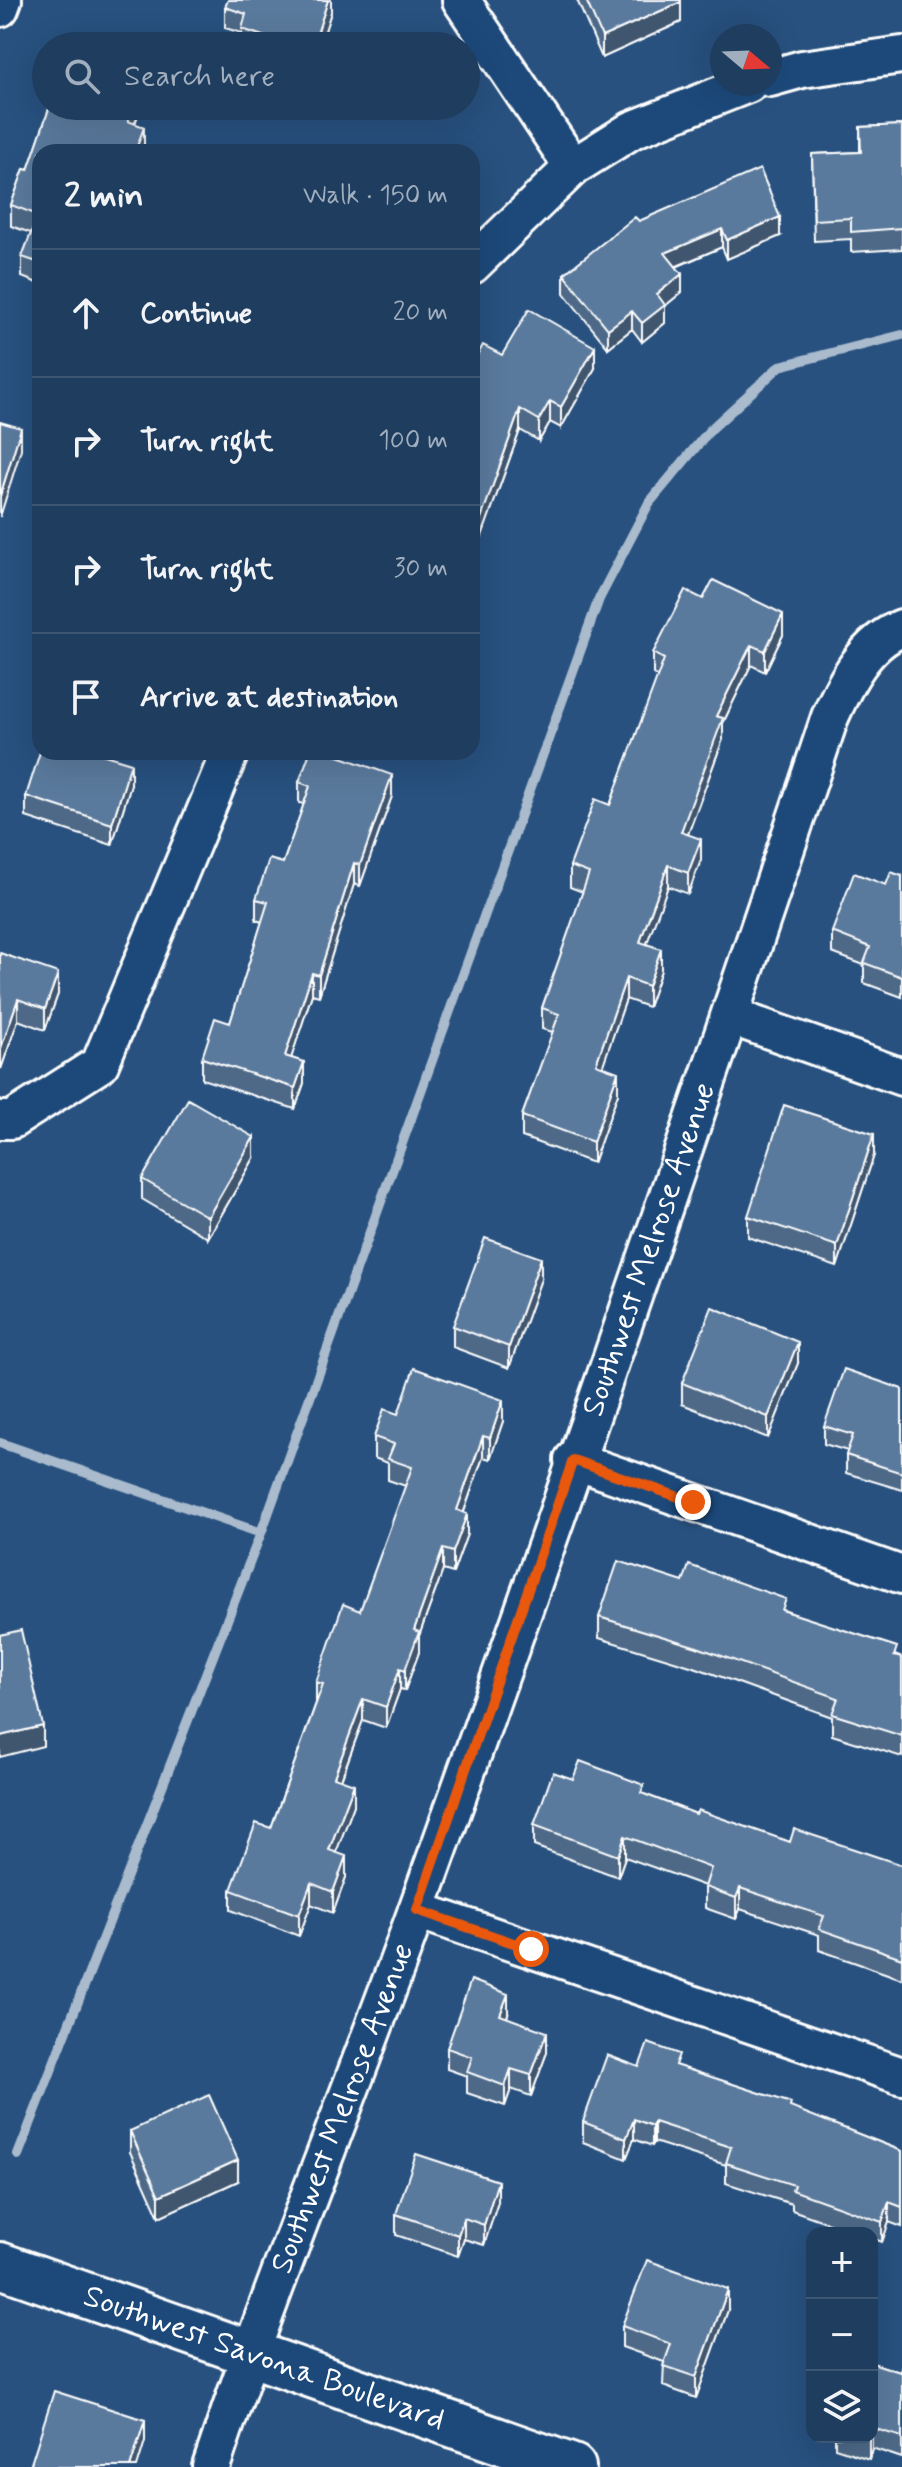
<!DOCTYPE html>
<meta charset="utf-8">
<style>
:root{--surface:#1e3d5f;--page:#2b4868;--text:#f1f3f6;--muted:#a1aebd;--line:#3c5674}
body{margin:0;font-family:Mynerve,sans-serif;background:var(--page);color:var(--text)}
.controls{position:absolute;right:24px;bottom:24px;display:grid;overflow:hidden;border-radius:16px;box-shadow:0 8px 32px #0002}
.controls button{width:72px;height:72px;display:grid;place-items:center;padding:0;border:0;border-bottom:2px solid var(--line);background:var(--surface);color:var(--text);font:40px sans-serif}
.compass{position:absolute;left:710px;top:24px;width:72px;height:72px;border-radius:50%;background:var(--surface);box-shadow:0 8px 32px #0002;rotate:109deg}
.stop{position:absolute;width:24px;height:24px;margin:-18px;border:6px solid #ea580c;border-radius:50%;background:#fff}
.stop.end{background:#ea580c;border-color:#fff;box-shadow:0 2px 8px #0008}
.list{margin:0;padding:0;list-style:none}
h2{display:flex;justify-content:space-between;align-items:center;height:104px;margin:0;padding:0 32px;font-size:34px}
h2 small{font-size:26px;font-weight:400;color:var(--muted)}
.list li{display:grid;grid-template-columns:52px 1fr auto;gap:24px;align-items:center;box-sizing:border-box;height:128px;padding:0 32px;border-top:2px solid var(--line)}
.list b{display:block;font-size:30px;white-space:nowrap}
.list em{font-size:26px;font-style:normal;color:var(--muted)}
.icon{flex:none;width:44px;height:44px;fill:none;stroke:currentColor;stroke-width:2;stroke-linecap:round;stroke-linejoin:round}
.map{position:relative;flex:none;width:902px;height:2467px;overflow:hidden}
.search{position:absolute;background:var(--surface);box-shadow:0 8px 32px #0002;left:32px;top:32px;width:448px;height:88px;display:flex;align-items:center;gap:20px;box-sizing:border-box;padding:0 28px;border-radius:44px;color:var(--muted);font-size:30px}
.panel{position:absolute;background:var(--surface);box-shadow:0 8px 32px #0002;left:32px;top:144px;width:448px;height:616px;border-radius:24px}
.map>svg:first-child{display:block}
</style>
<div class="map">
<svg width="902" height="2467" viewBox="0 0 902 2467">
<rect width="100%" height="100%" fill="#28517f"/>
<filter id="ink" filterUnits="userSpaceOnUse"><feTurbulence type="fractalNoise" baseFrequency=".0125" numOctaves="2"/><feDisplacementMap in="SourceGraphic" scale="16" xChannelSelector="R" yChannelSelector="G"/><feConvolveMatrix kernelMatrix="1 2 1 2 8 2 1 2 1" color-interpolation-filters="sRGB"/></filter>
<g filter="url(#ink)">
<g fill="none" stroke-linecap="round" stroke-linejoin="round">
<!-- stream -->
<path stroke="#aabbcd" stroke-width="10" d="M0 1443 261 1533
M18 2155 261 1533 599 599 649 503 710 430 780 366 902 335"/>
<defs>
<g id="minor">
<path d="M461 0 573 167"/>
<path d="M0 8 3 0"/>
<path d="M770 78 802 69 902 55"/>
<path d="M472 265 573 167 632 130 748 84"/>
<path d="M730 1016 902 1077"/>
<path d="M0 1120H12L100 1064 230 752"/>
<path d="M573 1460 902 1575"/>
<path d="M417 1910 902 2076"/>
<path id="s1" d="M211 2467C274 2278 351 2094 418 1907 560 1512 697 1115 830 717 845 683 865 642 902 628"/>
</g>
<g id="tertiary">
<path id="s2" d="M0 2265 573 2467"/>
</g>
</defs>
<!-- minor casing -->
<use href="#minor" stroke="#fff" stroke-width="42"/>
<!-- tertiary casing -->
<use href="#tertiary" stroke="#fff" stroke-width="50"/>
<!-- minor -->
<use href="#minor" stroke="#1f4a7a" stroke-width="36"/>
<!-- tertiary -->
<use href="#tertiary" stroke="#1f4a7a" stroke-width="44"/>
</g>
<!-- wall -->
<path fill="#4d6987" stroke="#fff" stroke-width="2" d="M331 0V12L320 46H242V33L225 28V7Z
M577 0H681V22L602 58Z
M50 106H141L135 124 144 127V148L143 152H40V284L22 277V257L31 233 11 226V205L24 169 28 170Z
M902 125V249L851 252V239L814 241 812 154 860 152V127Z
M639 221 780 236 727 259 722 247 676 267 682 292 665 306V323L642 342 632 329 608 348 564 293V274Z
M502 355 595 368 561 428 550 422 539 441 520 430 479 544 472 542V365Z
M703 599 783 635 765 672 751 665 723 723V739L688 834 701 860 688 894 668 886 646 944 661 970 648 1007 626 999 602 1067 618 1093 593 1163 522 1137V1116L553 1032 542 1029V1008L583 892 570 887V866L610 805 658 677 653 674V653Z
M299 782 392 796 360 886 354 884 319 996 312 994 291 1058 304 1083 295 1109 202 1079V1058L230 1023 262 922 256 920V899L283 863 304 804 299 803Z
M131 784 112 845 26 817V796Z
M902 876V997L864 983V965L832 953V932L886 885Z
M0 953 58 994 45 1030 18 1020 1 1069Z
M874 1155 837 1267 748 1237V1216Z
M254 1158 208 1238 142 1199V1179Z
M541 1279 509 1368 453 1347V1326Z
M798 1363 768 1438 682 1404V1383Z
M902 1389V1490L846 1473V1455L848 1451 824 1444V1426Z
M398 1414 503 1421 490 1459 483 1457 464 1512 467 1534 453 1573 443 1570 419 1636V1652L405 1690 400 1689 386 1728 363 1720 341 1780 354 1805 336 1852 346 1877 333 1913 311 1904 299 1936 231 1910V1890L271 1828 316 1703V1682L360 1611 406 1486 388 1480V1463L374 1458V1437Z
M683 1582 786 1611 902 1658V1757L832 1735V1717L697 1668 599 1638V1617Z
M644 1794 696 1814 790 1842 902 1865V1979L819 1950V1935L740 1909 736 1919 705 1908V1886L625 1857 618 1877 534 1846V1825Z
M508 2014 507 2017 547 2052 531 2096 511 2089 505 2106 467 2093V2076L447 2069V2048Z
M639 2067H679L791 2108 902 2151V2227L889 2222 882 2242 872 2238V2233H857L792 2210V2204L726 2183V2165L654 2142 652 2146 634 2139 626 2159 583 2142V2122Z
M130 2131 238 2181 159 2217 130 2152Z
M498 2202 484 2245 464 2239 458 2256 396 2235V2214Z
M728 2310 696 2398 663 2386 664 2362 622 2347V2326Z
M872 2363 900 2372 902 2366V2458L872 2448 869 2459 835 2448V2437H872Z"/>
<!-- shaded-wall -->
<path fill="#3f556e" stroke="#fff" stroke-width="2" d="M328 0H331V12L320 46H313Z
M681 2V22L602 58V37Z
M134 106H141L128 142V121Z
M144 127V148L143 152H135Z
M780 217V236L727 259V240Z
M722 229V247L665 271V253Z
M682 274V292L665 306V323L642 342V323L657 294Z
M632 311V329L608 348V329Z
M595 347V368L561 428V407Z
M550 401V422L539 441V420Z
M520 409V430L479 544V524Z
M21 428V449L0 517V496Z
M783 614V635L765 672V651Z
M751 645V665L723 723V739L681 853V832L716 716Z
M131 763V784L112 845V824Z
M392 775V796L360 886V865Z
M701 839V860L688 894V873Z
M354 863V884L319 996V975Z
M668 865V886L640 962V942Z
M661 949V970L648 1007V986Z
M58 973V994L45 1030V1009Z
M312 973V994L285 1077V1056Z
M626 978V999L596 1085V1064Z
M18 999V1020L1 1069V1048Z
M304 1062V1083L295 1109V1088Z
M618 1072V1093L593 1163V1142Z
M874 1134V1155L837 1267V1246Z
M254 1137V1158L208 1238V1217Z
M541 1258V1279L509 1368V1347Z
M798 1342V1363L768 1438V1417Z
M503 1400V1421L490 1459V1438Z
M483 1436V1457L457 1531V1510Z
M467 1514V1534L453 1573V1552Z
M443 1549V1570L419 1636V1652L405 1690V1670L414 1630Z
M400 1668V1689L386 1728V1707Z
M363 1699V1720L334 1798V1777Z
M43 1726V1746L0 1757V1736Z
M354 1784V1805L329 1871V1850Z
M625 1836V1857L618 1877V1856Z
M346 1856V1877L333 1913V1892Z
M311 1883V1904L299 1936V1915Z
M740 1888V1909L736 1919V1898Z
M508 1994V2014L500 2035V2015Z
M547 2032V2052L531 2096V2075Z
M511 2069V2089L505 2106V2086Z
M634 2119V2139L626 2159V2139Z
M654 2122V2142L652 2146V2126Z
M238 2160V2181L159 2217V2196Z
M498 2181V2202L484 2245V2225Z
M889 2202V2222L882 2242V2222Z
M464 2218V2239L458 2256V2235Z
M728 2289V2310L696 2398V2377Z
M145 2420V2441L137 2467H130Z
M869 2437H872V2448L869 2459Z"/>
<!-- building -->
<path fill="#5a7a9d" stroke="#fff" stroke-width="2" d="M228 0H328L313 46H293L242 29 246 14 225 7Z
M586 0H681V2L602 37Z
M50 106H134L128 121 144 127 135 152H40V263L22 257 38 215 11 205 24 169 28 170Z
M902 125V228L851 232V218L814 220 812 154 861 152 860 127Z
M760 169 780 217 727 240 722 229 665 253 682 274 657 294 665 305 642 323 632 311 608 329 564 274 635 217 639 221Z
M529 309 595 347 561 407 550 401 539 420 520 409 479 524 472 521V365L483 345 502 355Z
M0 422 21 428 0 496Z
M713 580 783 614 765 651 751 645 716 716 723 718 681 832 701 839 688 873 668 865 640 942 661 949 648 986 626 978 596 1064 618 1072 593 1142 522 1116 559 1014 542 1008 589 873 570 866 595 799 610 805 664 659 653 653 685 590 703 599Z
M40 752H95L131 763 112 824 26 796Z
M310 752H327L392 775 360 865 354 863 319 975 312 973 285 1056 304 1062 295 1088 202 1058 215 1018 230 1023 268 902 256 899 269 859 283 863 310 786 299 782Z
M891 872 902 876V977L864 963 870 947 832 932 854 873 886 885Z
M0 953 58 973 45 1009 18 999 1 1048Z
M188 1099 254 1137 208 1217 142 1179Z
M784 1105 874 1134 837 1246 748 1216Z
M485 1238 541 1258 509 1347 453 1326Z
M712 1307 798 1342 768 1417 682 1383Z
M414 1368 503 1400 490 1438 483 1436 457 1510 467 1514 453 1552 443 1549 414 1630 419 1632 405 1670 400 1668 386 1707 363 1699 334 1777 354 1784 329 1850 346 1856 333 1892 311 1883 299 1915 231 1890 256 1823 271 1828 323 1684 316 1682 343 1604 360 1611 412 1467 388 1459 394 1444 374 1437 384 1409 398 1414Z
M844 1369 902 1389V1473L846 1455 853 1435 824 1426Z
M618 1561 683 1582 689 1565 786 1599 782 1610 897 1647 894 1656 902 1658V1736L832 1714 838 1698 697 1647 599 1617Z
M21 1630 43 1726 0 1736V1635Z
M580 1761 644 1785 641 1793 696 1814 698 1810 790 1842 794 1829 902 1865V1958L819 1929 824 1916 740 1888 736 1898 705 1887 711 1868 625 1836 618 1856 534 1825 553 1772 573 1779Z
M471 1980 508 1994 500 2015 547 2032 531 2075 511 2069 505 2086 467 2072 472 2057 447 2048Z
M648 2043 679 2054 675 2065 791 2103 790 2107 902 2151V2207L889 2202 882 2222 792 2190 794 2185 726 2163 731 2147 654 2122 652 2126 634 2119 626 2139 583 2122 607 2055 639 2067Z
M209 2095 238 2160 159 2196 130 2131Z
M416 2154 498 2181 484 2225 464 2218 458 2235 396 2214Z
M647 2260 728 2289 696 2377 663 2366 671 2344 622 2326Z
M872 2363 900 2372 902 2366V2437L872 2428Z
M54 2391 145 2420 130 2467H30Z"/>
</g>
<g fill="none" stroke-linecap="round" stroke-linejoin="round" filter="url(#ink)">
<!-- route -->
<path stroke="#ea580c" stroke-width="10" d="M531 1949 417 1910 573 1460 693 1502"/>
</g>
<g text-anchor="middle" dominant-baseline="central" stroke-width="6" stroke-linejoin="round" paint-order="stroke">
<!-- street labels -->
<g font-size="32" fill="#fff" stroke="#1f4a7a">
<text stroke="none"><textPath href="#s1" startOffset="1294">Southwest Melrose Avenue</textPath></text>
<text stroke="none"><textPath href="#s1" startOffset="382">Southwest Melrose Avenue</textPath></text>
<text stroke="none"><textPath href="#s2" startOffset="280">Southwest Savona Boulevard</textPath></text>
</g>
</g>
</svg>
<div class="controls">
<button>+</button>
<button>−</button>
<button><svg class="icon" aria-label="layers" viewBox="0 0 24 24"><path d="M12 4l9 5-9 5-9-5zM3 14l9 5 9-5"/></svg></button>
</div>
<svg class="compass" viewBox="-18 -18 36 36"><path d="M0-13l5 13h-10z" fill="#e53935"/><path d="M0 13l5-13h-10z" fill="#a1aebd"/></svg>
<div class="stop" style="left:531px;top:1949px"></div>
<div class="stop end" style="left:693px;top:1502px"></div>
<div class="search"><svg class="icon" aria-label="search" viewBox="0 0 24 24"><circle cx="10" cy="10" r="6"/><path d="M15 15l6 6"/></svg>Search here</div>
<section class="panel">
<h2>2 min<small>Walk · 150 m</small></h2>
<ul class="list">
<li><svg class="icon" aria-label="ahead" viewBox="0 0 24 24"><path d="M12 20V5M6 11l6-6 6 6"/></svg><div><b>Continue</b></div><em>20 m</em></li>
<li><svg class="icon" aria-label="right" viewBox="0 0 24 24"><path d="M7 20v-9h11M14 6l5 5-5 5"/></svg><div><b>Turn right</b></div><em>100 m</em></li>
<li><svg class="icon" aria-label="right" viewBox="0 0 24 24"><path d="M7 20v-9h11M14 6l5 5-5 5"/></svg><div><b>Turn right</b></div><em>30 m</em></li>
<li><svg class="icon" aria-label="arrive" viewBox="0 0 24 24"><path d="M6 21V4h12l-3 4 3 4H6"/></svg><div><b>Arrive at destination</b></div></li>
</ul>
</section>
</div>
